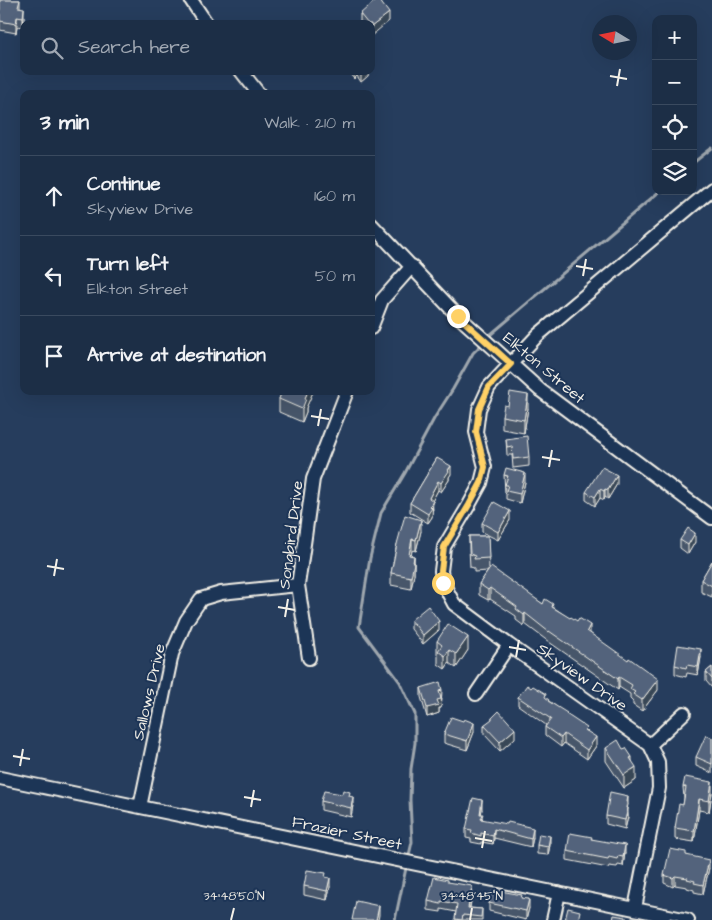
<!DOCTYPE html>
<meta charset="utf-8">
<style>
:root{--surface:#1c2e46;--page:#293a51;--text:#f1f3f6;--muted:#a0a8b3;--line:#3a4a5f}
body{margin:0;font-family:"Architects Daughter",sans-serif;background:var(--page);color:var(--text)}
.controls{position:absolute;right:15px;top:15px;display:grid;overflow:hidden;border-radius:10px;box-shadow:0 5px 20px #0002}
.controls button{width:45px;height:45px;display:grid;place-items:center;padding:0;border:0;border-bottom:1px solid var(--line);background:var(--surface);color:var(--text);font:25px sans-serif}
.compass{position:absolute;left:592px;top:15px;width:45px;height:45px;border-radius:50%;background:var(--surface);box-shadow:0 5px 20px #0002;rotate:280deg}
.stop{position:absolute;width:15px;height:15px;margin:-11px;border:4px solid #ffd166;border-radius:50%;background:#fff}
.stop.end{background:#ffd166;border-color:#fff;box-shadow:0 1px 5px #0008}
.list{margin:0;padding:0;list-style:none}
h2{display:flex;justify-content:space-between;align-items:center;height:65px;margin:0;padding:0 20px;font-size:21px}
h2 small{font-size:16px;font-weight:400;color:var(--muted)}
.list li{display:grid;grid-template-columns:32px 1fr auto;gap:15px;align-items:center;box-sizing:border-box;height:80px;padding:0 20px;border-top:1px solid var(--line)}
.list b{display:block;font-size:19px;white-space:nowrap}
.list p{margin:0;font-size:16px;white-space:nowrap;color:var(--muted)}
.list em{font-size:16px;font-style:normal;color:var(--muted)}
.icon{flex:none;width:28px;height:28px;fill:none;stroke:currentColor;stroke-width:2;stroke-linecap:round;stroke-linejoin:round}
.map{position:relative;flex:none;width:712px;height:920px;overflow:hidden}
.search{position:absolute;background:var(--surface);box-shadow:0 5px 20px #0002;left:20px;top:20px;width:355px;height:55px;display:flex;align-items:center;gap:12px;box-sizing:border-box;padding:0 18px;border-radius:10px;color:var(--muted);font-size:19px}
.panel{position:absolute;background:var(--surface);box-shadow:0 5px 20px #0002;left:20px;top:90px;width:355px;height:305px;border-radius:10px}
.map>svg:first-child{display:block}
</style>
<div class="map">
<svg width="712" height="920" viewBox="0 0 712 920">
<rect width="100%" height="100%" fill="#263d5d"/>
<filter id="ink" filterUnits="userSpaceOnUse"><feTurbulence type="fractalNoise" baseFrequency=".02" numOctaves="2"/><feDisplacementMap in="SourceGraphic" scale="10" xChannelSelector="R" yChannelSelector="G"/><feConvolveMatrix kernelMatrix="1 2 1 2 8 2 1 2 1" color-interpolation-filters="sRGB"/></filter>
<g filter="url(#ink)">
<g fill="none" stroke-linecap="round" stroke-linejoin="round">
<!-- stream -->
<path stroke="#9fa7ae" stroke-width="3" d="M693 163 712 148
M490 335 660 191
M409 855 412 842 410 800 411 769 415 743V714L400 682 359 627 370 558 381 513 405 473 435 417 453 389 473 353 480 346
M395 920 406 868"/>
<defs>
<path id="minor" d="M191 0 207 24
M241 71 259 94
M371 224 458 316 540 390 712 518
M371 328 382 300 412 266
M309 658 298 585 305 537 313 479 347 391
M476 694 509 645
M650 745 684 713
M0 778 688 920
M140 807 172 654 186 621 201 599 221 593 298 585
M635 908 659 788 658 762 650 745 509 645 454 604 443 583 441 571 444 547 469 505 481 483 485 467 476 432 479 409 489 387 538 335 712 189
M553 920 559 893"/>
</defs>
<!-- minor casing -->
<use href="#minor" stroke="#f4f1e8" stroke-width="16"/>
<!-- minor -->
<use href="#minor" stroke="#1d3557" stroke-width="12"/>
</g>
<!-- wall -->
<path fill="#47566a" stroke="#f4f1e8" d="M0 0H20V7L24 17 23 27 17 26 16 33 0 30Z
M360 14 389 21 371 24H361L360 22Z
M347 71H368V76L361 82 357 76 354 79Z
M282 391H315V393L313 392 306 408V412L302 422 279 412V399Z
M508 406 528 408 524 433 502 429V416Z
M506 439 529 457V466L513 468 512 455H507Z
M437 458 451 474 449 477V480L441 492 438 490 432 501 433 510 432 511V517L428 523 410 512V503Z
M504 475 525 482 520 503 506 499V494L505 493Z
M617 484 608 499 605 497 604 500 600 498 595 506 586 500V492Z
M510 520 498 540 482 532V523Z
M421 531 416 551 412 550 411 556H414V574L411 589 391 585V573L397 544Z
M469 536H488L489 569 543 604 553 607 590 633 658 690 642 711 633 705V702L630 699V694L619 687 618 690 549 642 525 624 524 626 516 620V616L490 599 488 600 479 595V584L488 571 474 572V568L470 567 469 549Z
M680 540 695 542 688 554 680 548Z
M712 561V597L701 592V580Z
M411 620 439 630 423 644 411 629Z
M437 641 468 650 456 668 449 663 445 669 438 664V656L437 654Z
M701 657 698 675 687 673 686 677 675 674V665Z
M712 667V688L706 681V672Z
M421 688 442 699 441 708H439V713L427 717 421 697Z
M531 688 546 698 549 701 587 731 596 746 587 759 564 743 561 747 545 735V727L546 725 518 705V697Z
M492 718 515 738 500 751 484 734V725L492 720Z
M474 732 467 750 444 743V734Z
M712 738V773L696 766V757Z
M606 748 632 761 636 780 624 788 606 761Z
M683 787 712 793 709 812 699 810 694 842 675 839V828L683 805 684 798Z
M350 796 353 805 351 817 321 810V801Z
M628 804 627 808 628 817 625 829 606 824V816Z
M482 809 481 814 483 820 533 837 531 847 494 838 493 844 481 842V844L471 842V839L466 838V829Z
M592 839 625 853 623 866 618 865 617 867 609 866 608 868 567 860V851Z
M537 845H550L548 855 537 854Z
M686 855 709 868 703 894 694 892V890L687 888V887L675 885 673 887 664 883V875Z
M326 877 330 887 327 900 304 895V886Z
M448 882 472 895 470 908 482 909V920H455L456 912 441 909V912L428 910V901Z
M522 898 529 908 526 920 489 911V903Z"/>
<!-- shaded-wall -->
<path fill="#394656" stroke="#f4f1e8" d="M24 8V17L23 27V18Z
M389 13V21L371 36V27Z
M17 17V26L16 33V24Z
M354 71H357V76L354 79Z
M364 71H368V76L361 82V73Z
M308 391H313V392L306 408V412L302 422V409L305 398Z
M528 395V408L524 433V420Z
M451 466V474L449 477V480L441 492V483Z
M525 473V482L520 503V494Z
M617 475V484L608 499V490Z
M438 481V490L429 507V498Z
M600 489V498L595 506V497Z
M605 489V497L604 500V491Z
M433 501 432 517 428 523V514L430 506Z
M510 511V520L498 540V532Z
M421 520V531L416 551V540Z
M695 533V542L688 554V545Z
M412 539V550L409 567V555Z
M414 556V574L411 589V577Z
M490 588V599L488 600V590Z
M525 613V624L524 626V615Z
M439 621V630L423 644V635Z
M590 625V636L587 631Z
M468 637V650L456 668V654Z
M701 649V657L698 675V667Z
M449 650V663L445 669V656Z
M619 677V687L618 690V679Z
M658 679V690L642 711V700Z
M442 690 441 708H439V713L427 717V708L437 700 439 691Z
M474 723V732L467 750V741Z
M515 729V738L500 751V742Z
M564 734V743L561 747V738Z
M596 737V746L587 759V750Z
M632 757V770L636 767V780L624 788V775L630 758Z
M712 782V793L709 812V801Z
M628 796V804L626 817V808Z
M353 797V805L351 817V808Z
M699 799V810L694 842V831Z
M482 800V809L480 822V814Z
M628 808V817L625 829V820Z
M533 828V837L531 847V839Z
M494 829V838L493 844V836Z
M550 836V845L548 855V847Z
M625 845V853L623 866V857Z
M709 860V868L703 894V885Z
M675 876V885L673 887V878Z
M330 878V887L327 900V891Z
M472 886V895L468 916V908Z
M529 899V908L526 920V911Z
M379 906V915L378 920H376Z"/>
<!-- building -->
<path fill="#52647b" stroke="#f4f1e8" d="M0 0H20L18 7 24 8 23 18 17 17 16 24 0 21Z
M376 0H379L389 13 371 27V24H368L360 14Z
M282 391H308L305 398 306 399 302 409 279 399Z
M510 392 528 395 524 420 502 416 504 405 508 406Z
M527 436 529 457 513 459 512 446 507 447 506 439Z
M437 458 451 466 448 470 449 471 441 483 438 481 429 498 433 501 430 506 432 508 428 514 410 503Z
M602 467 617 475 608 490 605 489 604 491 600 489 595 497 586 492Z
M506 468 525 473 520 494 506 491 508 485H505L508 476 504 475Z
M494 502 510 511 498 532 482 523Z
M405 515 421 520 416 540 412 539 409 555 414 556 413 563H414L411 577 391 573 397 544Z
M688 528 695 533 688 545 680 540Z
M469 536H488L489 558 474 559 475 556 470 554Z
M712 561V586L701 580Z
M491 567 543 604 545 599 553 604 552 607 570 618 571 617 577 621 579 618 590 625 587 631 628 660 629 658 658 679 642 700 633 694 635 692 630 689 632 685 619 677 618 679 549 631V632L525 613 524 615 516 609 517 607 490 588 488 590 479 584Z
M428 606 439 621 423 635 411 620Z
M448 624 468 637 456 654 449 650 445 656 438 651 442 645 437 641Z
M678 645 701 649 698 667 687 665 686 668 675 665Z
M712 667V679L706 672Z
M440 682 442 690 439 691 441 699 437 700 439 705 427 708 421 688Z
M527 685 531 688 533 686 546 694 545 697 549 700 548 701 567 713 566 714 587 728 585 730 596 737 587 750 564 734 561 738 545 727 551 719 518 697Z
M499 711 515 729 500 742 484 725 492 719V718Z
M451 717 463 721 464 719 474 723 467 741 444 734Z
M706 735 712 738V764L696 757Z
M618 740 623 749 626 748 632 757 630 758 636 767 624 775 606 748Z
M685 777 712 782 709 801 699 799 694 831 675 828 679 804 683 805 686 787H683Z
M343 790 350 792 349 796 353 797 351 808 321 801 324 791 342 794Z
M610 792 628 796 626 808H628L625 820 606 816Z
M473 798 482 800 480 814H483L481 819 507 824 508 822 533 828 531 839 494 829 493 836 481 833V836L471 833 472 830 466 829Z
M570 833 592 837 591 839 625 845 623 857 618 856 617 859 609 857 608 859 567 851Z
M539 834 550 836 548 847 537 845Z
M670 849 686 852V855L709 860 703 885 694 883 695 881 687 879 688 878 675 876 673 878 664 875Z
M307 870 326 873 325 877 330 878 327 891 304 886Z
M434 877 448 880V882L472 886 468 908 482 909 481 917 463 915 462 920 455 919 457 904 441 901V904L428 901Z
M495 890 522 895 521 898 529 899 526 911 489 903 491 892 495 893Z
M356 901 379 906 376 920H352Z
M568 908 580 911 578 920H565Z
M614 915 626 917V920H613Z
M670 918 678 920H669Z"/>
</g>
<g fill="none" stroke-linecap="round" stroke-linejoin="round" filter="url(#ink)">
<!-- route -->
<path stroke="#ffd166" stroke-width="6" d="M443 583 441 571 444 547 469 505 481 483 485 467 476 432 479 409 489 387 511 364 458 316"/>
</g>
<!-- ticks -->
<path fill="none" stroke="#f4f1e8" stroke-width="2" d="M610 76 627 79M617 86 620 69M576 266 593 269M583 276 586 259M311 416 329 419M318 426 321 409M542 457 560 460M549 467 552 450M47 566 64 569M54 576 57 559M278 607 295 610M285 617 288 599M509 647 526 650M516 657 519 640M13 756 30 759M20 766 23 749M244 797 261 800M251 807 254 790M475 838 492 841M482 848 485 831M231 920 234 908M470 920 472 908"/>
<g text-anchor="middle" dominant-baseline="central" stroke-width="4" stroke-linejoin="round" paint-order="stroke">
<!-- street labels -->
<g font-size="16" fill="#f4f1e8" stroke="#1d3557">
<text transform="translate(544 368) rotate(40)">Elkton Street</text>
<text transform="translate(291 535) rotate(-83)">Songbird Drive</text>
<text transform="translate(582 677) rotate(35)">Skyview Drive</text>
<text transform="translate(149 692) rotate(-77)">Sallows Drive</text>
<text transform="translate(347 833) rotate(12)">Frazier Street</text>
</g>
</g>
<g font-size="12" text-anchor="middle" fill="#f4f1e8" stroke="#1d3557" stroke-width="4" stroke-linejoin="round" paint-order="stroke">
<text x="234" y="900">34°48'50"N</text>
<text x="472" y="900">34°48'45"N</text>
</g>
</svg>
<div class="controls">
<button>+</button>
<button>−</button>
<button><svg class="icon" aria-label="locate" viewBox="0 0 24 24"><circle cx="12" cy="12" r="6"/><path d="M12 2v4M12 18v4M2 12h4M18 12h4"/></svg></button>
<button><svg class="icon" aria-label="layers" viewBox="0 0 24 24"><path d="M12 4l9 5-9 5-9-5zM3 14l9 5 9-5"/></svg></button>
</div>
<svg class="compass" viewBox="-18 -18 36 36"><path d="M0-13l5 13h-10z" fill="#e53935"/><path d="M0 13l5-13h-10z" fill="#a0a8b3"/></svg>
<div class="stop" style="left:443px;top:583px"></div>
<div class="stop end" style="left:458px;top:316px"></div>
<div class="search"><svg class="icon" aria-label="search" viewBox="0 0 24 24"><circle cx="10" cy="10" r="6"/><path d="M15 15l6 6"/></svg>Search here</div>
<section class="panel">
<h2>3 min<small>Walk · 210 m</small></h2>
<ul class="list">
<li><svg class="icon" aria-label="ahead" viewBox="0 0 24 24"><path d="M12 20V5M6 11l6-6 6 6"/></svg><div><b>Continue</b><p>Skyview Drive</p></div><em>160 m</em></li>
<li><svg class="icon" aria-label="left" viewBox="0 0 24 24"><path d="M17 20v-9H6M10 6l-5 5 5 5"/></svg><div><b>Turn left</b><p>Elkton Street</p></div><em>50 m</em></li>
<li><svg class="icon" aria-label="arrive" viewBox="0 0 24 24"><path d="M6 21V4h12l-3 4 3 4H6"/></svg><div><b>Arrive at destination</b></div></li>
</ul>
</section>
</div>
